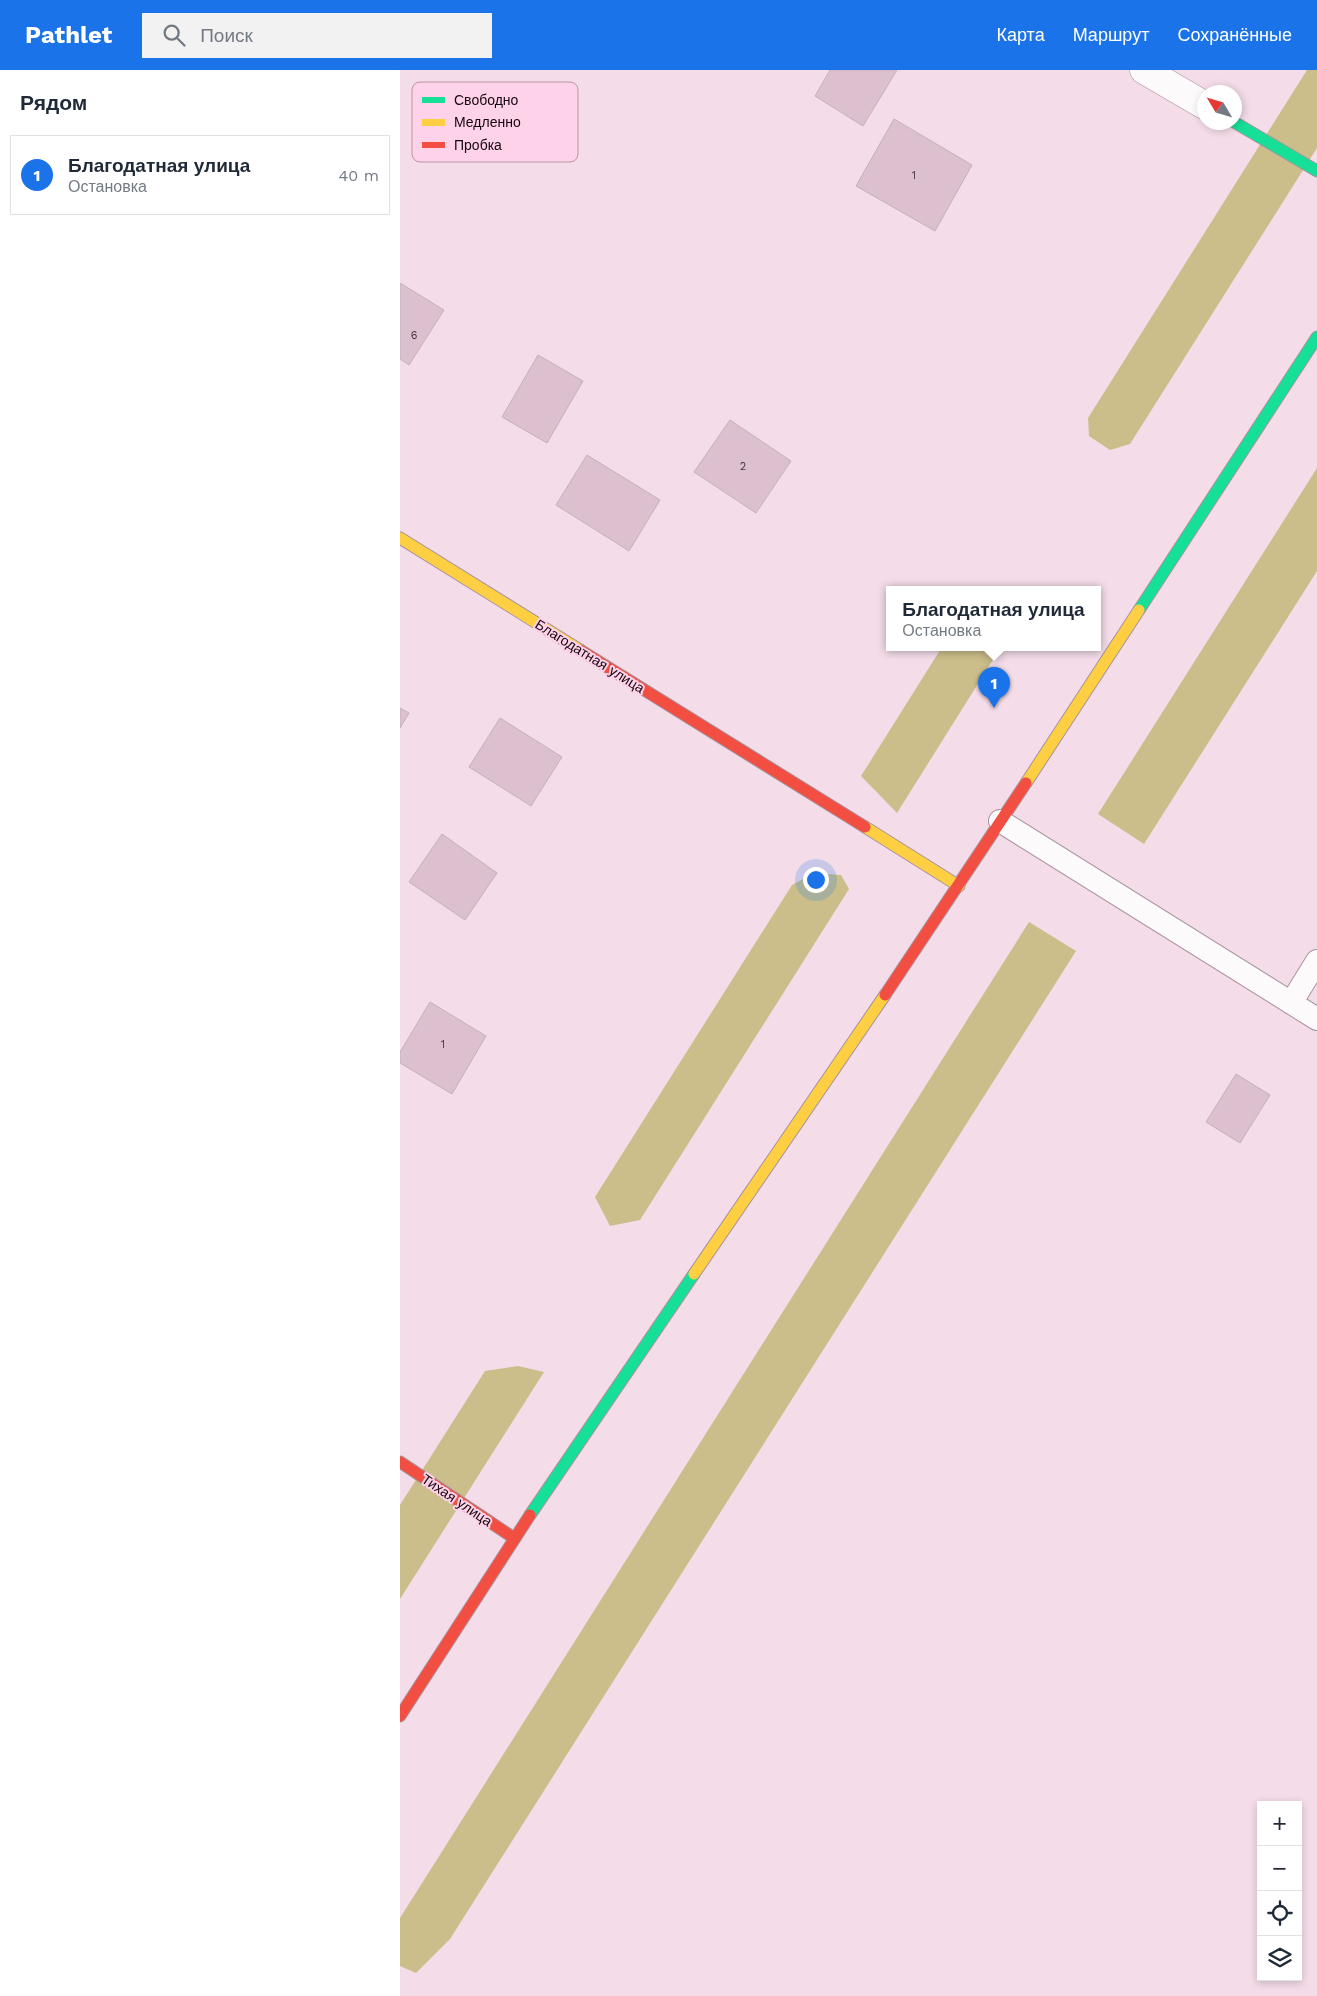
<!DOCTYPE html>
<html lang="ru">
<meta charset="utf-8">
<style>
:root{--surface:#fff;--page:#f2f2f3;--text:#1f2937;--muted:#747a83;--line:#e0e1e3;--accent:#1a73e8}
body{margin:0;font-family:"Work Sans",sans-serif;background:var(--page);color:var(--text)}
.controls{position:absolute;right:15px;bottom:15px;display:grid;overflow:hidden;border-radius:0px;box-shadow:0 2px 8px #0003}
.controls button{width:45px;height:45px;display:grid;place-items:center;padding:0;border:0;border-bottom:1px solid var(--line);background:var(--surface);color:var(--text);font:25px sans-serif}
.compass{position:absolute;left:797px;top:15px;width:45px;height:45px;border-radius:50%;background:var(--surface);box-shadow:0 2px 8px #0003;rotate:308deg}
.you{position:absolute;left:415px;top:809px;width:18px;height:18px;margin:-12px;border:4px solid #fff;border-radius:50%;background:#1a73e8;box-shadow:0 0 0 8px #1a73e833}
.badge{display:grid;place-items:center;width:32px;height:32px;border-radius:50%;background:var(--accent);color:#fff;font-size:16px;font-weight:700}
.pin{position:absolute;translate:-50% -41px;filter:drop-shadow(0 1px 2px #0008)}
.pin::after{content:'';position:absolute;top:26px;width:18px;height:15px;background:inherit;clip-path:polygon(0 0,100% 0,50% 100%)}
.popup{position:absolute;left:486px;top:516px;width:215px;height:65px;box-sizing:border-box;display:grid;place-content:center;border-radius:0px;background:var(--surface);filter:drop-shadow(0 1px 4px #0005);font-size:16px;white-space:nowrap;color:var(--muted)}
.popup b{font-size:19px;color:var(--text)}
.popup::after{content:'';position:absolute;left:50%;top:100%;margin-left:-10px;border:10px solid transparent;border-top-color:var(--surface)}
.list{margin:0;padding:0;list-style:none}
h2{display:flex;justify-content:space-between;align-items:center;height:65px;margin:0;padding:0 20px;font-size:21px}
h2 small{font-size:16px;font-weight:400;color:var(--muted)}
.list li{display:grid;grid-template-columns:32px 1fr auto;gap:15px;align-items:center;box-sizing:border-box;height:80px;margin:0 10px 10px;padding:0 10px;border:1px solid var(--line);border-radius:0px}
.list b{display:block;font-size:19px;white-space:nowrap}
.list p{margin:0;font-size:16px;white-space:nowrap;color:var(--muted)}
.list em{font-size:16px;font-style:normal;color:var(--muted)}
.icon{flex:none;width:28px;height:28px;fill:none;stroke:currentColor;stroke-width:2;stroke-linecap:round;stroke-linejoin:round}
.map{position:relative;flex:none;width:917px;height:1926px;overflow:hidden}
header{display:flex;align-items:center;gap:30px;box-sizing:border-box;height:70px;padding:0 25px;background:var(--accent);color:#fff}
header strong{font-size:24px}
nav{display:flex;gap:28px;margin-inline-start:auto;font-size:18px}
.search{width:350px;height:45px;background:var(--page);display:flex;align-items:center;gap:12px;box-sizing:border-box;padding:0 18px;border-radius:0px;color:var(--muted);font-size:19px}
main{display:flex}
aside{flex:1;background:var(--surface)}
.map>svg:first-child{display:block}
</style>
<header>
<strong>Pathlet</strong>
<div class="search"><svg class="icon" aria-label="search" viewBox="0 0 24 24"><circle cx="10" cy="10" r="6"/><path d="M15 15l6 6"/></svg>Поиск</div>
<nav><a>Карта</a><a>Маршрут</a><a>Сохранённые</a></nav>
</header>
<main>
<aside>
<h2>Рядом<small></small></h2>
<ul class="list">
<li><span class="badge">1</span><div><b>Благодатная улица</b><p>Остановка</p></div><em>40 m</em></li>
</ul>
</aside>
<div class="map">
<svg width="917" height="1926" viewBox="0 0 917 1926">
<rect width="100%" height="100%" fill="#f4dce8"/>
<!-- forest -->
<path fill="#ccbe8a" d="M907 0H917V78L730 374 710 380 689 366 688 348Z
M917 398V501L744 774 698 744Z
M542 577H601L497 743 461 706Z
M414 803 441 805 449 819 240 1150 210 1156 195 1127 392 815Z
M629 852 676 881 50 1869 16 1903 0 1896V1848Z
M118 1296 144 1302 0 1529V1435L85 1301Z"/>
<!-- building -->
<path fill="#ddc0cf" stroke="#c5b0ba" d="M430 0H497L463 56 415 26Z
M494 49 572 95 535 161 456 116Z
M0 213 44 240 9 295 0 289Z
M138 285 183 311 147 373 102 347Z
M330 350 391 391 356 443 294 402Z
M187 385 260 430 229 481 156 435Z
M0 638 9 643 0 658Z
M100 648 162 687 131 736 69 697Z
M42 764 97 803 65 850 9 812Z
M30 932 86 966 52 1024 0 993V982Z
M836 1004 870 1025 840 1073 806 1052Z"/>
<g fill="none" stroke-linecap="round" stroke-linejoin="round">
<defs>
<path id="lane" d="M600 751 917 949
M891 933 917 891"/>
<path id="street" d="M744 0 804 35"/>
<path id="fast" d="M834 52 917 101
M739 540 917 267
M130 1445 294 1204"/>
<path id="slow" d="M0 468 180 580
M626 713 739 540
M465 757 559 816
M294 1204 485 925"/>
<path id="jam" d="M180 580 465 757
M485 925 626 713
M0 1392 114 1468
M0 1646 130 1445"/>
</defs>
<!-- lane casing -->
<use href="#lane" stroke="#a7939e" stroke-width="24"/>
<!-- street casing -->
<use href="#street" stroke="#a7939e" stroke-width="29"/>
<!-- fast casing -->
<use href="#fast" stroke="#a7939e" stroke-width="13"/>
<!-- slow casing -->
<use href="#slow" stroke="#a7939e" stroke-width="13"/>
<!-- jam casing -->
<use href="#jam" stroke="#a7939e" stroke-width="13"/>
<!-- lane -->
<use href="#lane" stroke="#fdfafc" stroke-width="22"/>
<!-- street -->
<use href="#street" stroke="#fdfafc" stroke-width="28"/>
<!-- fast -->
<use href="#fast" stroke="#16e098" stroke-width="11"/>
<!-- slow -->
<use href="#slow" stroke="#ffcf43" stroke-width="11"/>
<!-- jam -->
<use href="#jam" stroke="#f24e42" stroke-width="11"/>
</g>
<g text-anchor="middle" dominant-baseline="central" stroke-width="4" stroke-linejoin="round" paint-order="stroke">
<!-- number labels -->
<g font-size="11" fill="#48343f">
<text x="514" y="105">1</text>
<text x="14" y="265">6</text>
<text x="343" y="396">2</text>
<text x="43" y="974">1</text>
</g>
<!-- street labels -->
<g font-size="14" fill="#16060f" stroke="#fed2e8">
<text transform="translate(190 586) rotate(32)">Благодатная улица</text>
<text transform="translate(57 1430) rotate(34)">Тихая улица</text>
</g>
</g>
<!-- legend -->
<rect x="12" y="12" width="166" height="80" rx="8" fill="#fed2e8" stroke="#b895a7" stroke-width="1"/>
<rect x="22" y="27" width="23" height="6" fill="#16e098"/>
<rect x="22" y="49" width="23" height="7" fill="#ffcf43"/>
<rect x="22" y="72" width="23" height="6" fill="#f24e42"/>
<g font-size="14" fill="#16060f">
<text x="54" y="35">Свободно</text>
<text x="54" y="57">Медленно</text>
<text x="54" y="80">Пробка</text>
</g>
</svg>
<div class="controls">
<button>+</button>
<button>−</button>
<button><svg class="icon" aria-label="locate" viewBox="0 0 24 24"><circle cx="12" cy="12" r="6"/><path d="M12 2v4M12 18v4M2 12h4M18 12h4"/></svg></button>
<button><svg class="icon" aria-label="layers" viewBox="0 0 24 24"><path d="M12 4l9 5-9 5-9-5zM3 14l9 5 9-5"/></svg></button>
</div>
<svg class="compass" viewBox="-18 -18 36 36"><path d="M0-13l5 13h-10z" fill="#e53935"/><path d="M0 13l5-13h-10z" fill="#747a83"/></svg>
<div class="you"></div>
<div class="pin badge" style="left:594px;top:638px">1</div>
<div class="popup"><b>Благодатная улица</b>Остановка</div>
</div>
</main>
